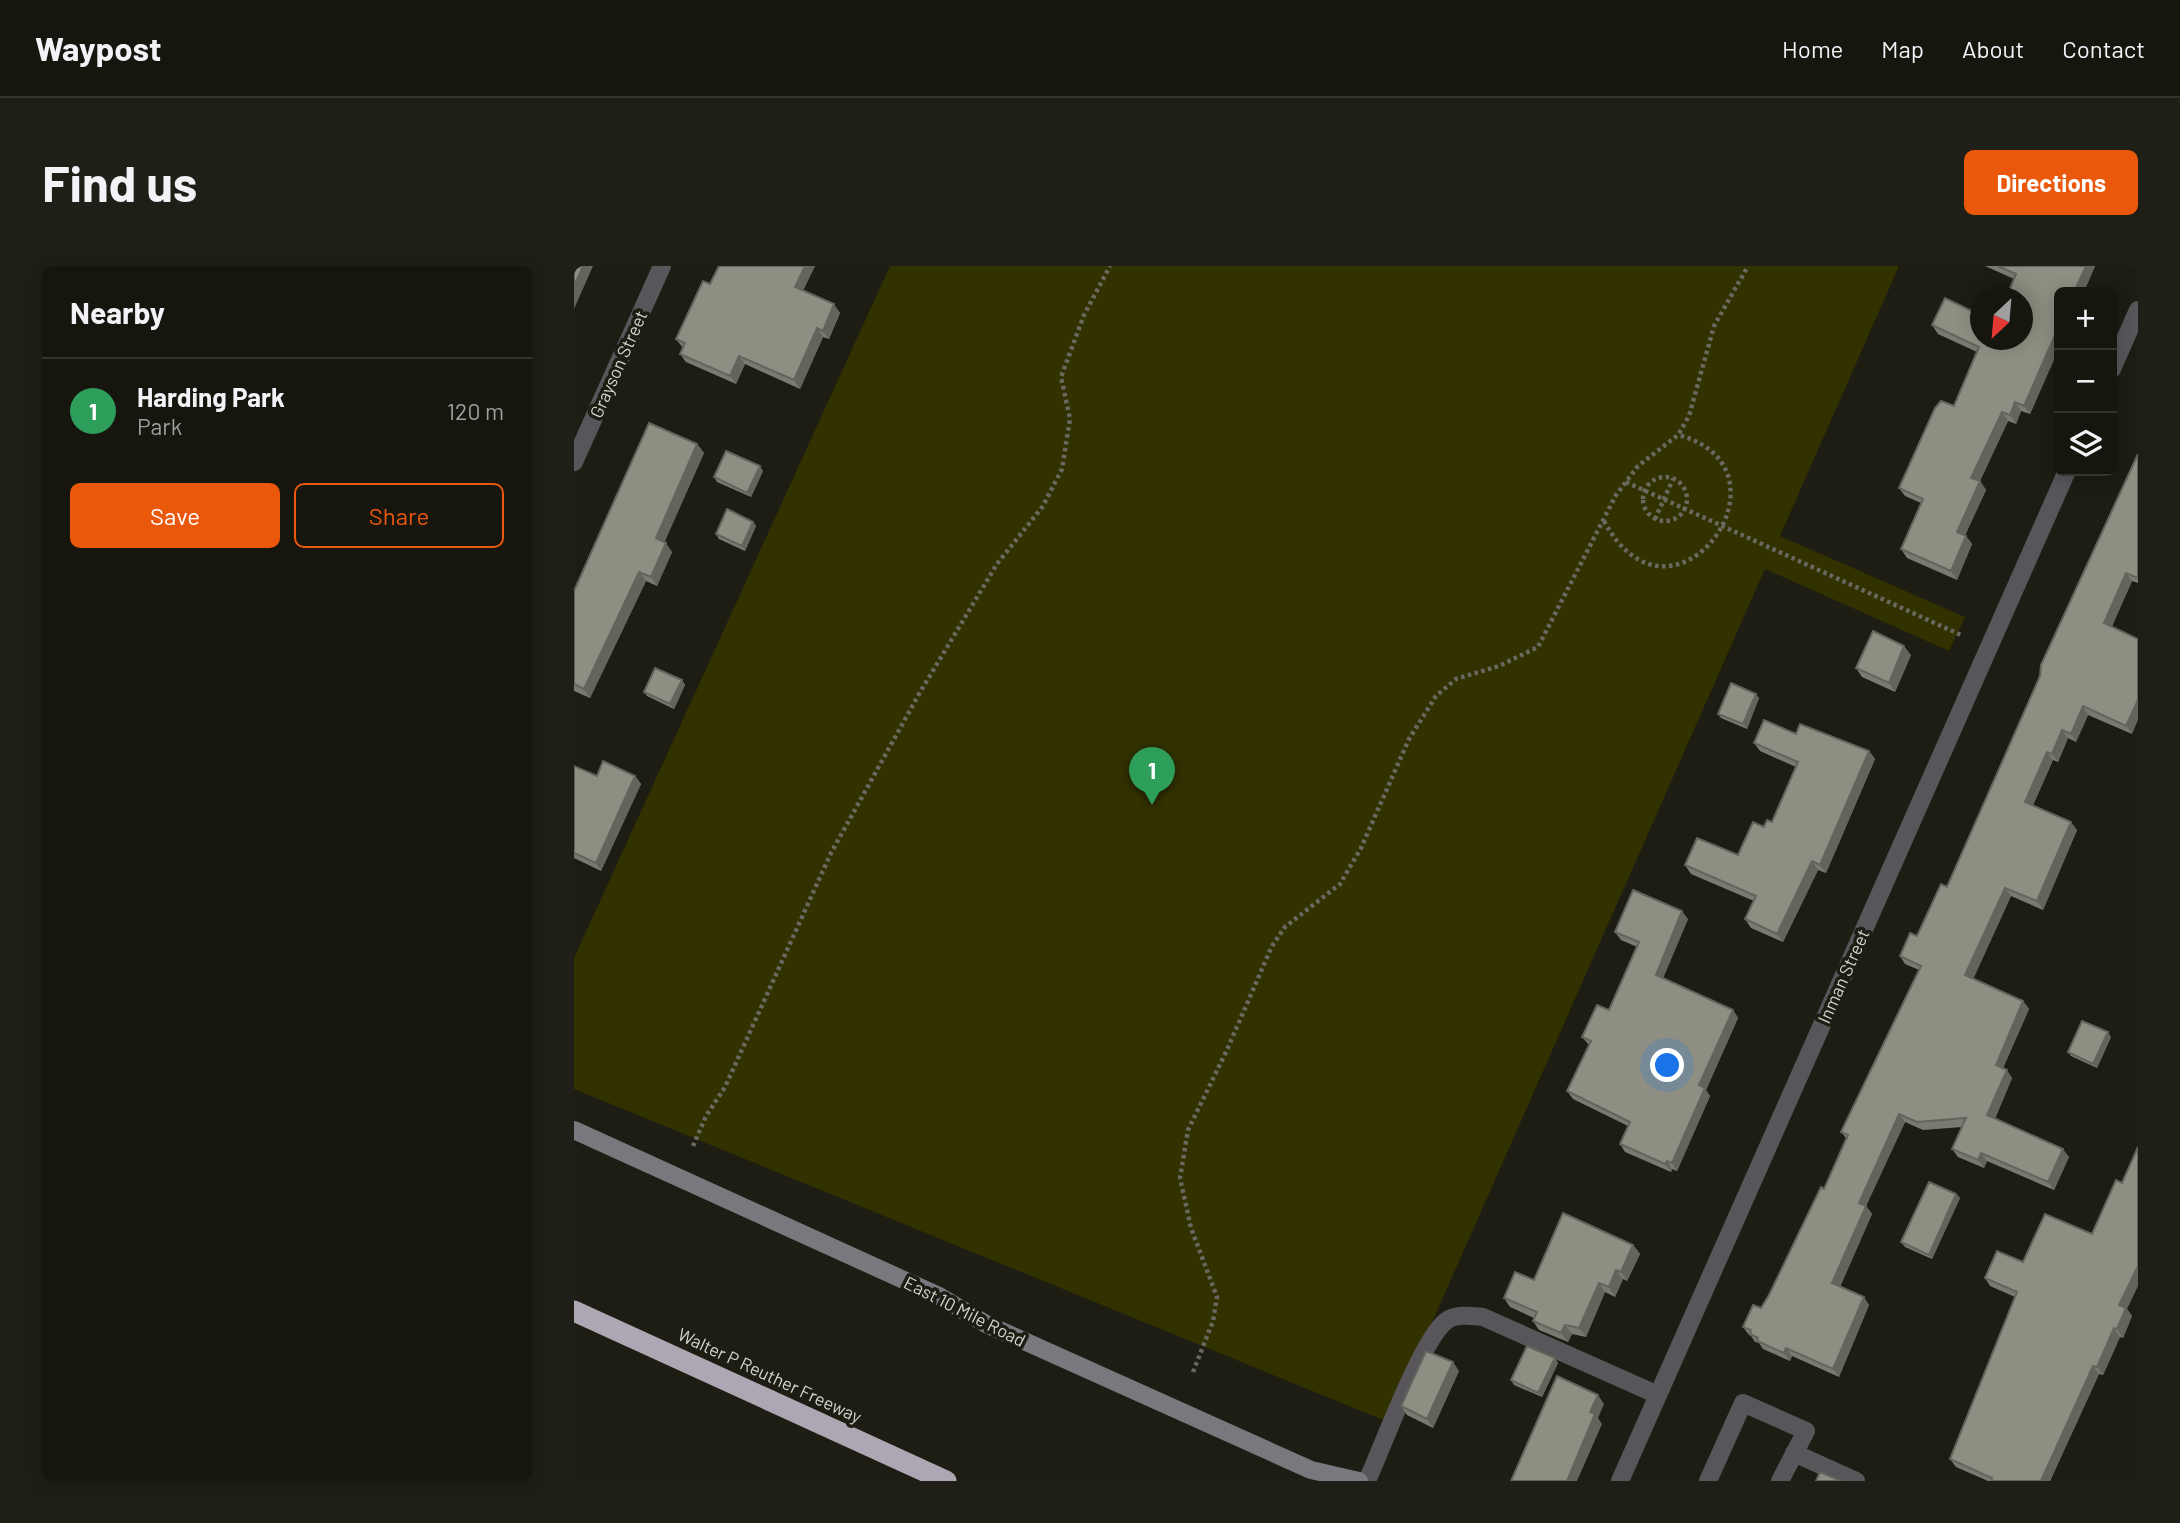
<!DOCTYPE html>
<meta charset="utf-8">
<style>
:root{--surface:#16160e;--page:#1f1f17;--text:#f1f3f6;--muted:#9e9f9e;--line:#35352e;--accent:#ea580c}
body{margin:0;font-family:Barlow,sans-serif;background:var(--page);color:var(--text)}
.controls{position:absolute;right:21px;top:21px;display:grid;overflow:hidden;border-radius:10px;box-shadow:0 4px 18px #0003}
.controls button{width:63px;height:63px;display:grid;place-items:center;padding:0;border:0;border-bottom:2px solid var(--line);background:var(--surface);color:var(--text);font:35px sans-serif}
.compass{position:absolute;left:1396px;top:21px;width:63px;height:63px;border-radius:50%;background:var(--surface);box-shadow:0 4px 18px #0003;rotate:206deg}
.you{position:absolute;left:1094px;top:800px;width:24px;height:24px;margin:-18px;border:5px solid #fff;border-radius:50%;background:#1a73e8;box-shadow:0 0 0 10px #1a73e833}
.badge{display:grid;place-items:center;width:46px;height:46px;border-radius:50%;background:var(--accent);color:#fff;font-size:23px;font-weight:700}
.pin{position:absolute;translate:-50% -58px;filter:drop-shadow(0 2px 4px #0008)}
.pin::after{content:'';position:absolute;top:37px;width:24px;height:21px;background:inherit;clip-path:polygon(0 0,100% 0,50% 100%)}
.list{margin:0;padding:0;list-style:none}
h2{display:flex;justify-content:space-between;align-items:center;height:91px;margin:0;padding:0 28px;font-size:30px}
h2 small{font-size:23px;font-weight:400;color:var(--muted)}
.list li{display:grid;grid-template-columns:46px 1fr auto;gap:21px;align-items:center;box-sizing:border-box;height:105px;padding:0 28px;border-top:2px solid var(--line)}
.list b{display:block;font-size:26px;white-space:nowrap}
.list p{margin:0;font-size:23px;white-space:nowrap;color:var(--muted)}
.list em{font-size:23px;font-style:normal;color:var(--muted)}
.actions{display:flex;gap:14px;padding:21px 28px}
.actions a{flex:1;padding:16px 0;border:2px solid var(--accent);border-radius:10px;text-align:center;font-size:24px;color:var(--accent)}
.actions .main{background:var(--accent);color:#fff}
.icon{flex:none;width:38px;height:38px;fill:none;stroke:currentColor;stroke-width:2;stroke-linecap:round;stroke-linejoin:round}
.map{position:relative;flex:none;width:1564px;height:1215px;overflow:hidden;border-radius:10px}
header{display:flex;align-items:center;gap:42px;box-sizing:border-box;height:98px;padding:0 35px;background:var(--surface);border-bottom:2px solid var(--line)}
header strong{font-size:33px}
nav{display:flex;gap:38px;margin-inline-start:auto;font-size:24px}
.intro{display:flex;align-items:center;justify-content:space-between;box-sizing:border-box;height:168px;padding:0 42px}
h1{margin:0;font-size:49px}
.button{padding:18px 32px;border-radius:10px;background:var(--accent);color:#fff;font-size:24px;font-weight:700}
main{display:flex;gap:42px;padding:0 42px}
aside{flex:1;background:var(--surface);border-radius:10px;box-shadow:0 4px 18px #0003}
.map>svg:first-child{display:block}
</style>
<header>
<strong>Waypost</strong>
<nav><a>Home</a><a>Map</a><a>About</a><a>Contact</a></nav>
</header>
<div class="intro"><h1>Find us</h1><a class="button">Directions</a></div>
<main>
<aside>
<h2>Nearby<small></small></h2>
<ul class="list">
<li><span class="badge" style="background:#2e9e5b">1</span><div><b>Harding Park</b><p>Park</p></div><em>120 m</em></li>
</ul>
<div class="actions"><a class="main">Save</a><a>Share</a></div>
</aside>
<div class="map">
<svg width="1564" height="1215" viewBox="0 0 1564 1215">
<rect width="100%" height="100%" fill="#1d1d13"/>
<!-- green -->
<path fill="#323100" d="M316 0H1325L1206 270 1391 351 1375 385 1191 303 814 1156 0 823V692Z"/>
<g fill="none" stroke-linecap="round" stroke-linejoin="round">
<!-- path -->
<path stroke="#696960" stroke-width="4.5" stroke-dasharray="3.5 3.5" stroke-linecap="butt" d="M1069 233a22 22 0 1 1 44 0a22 22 0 1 1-44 0Z
M1052 216 1387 369
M1081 253 1099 213
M1030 255C1099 383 1230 202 1104 169
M119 880 132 850 151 821 257 587 345 428 423 298 469 240 488 203 496 153 487 111 510 49 536 0
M619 1106 639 1055 643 1031 617 962 606 912 614 864 652 786 698 680 711 661 766 618 787 582 835 473 862 430 882 413 925 400 964 381 1042 229 1064 200 1104 169 1115 150 1140 60 1174 0"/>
<!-- service -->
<path stroke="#58565b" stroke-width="18" d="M1220 1187 1282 1215
M793 1215C808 1182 848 1073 872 1055 882 1047 898 1050 909 1051L1084 1129
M1134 1215 1169 1137 1232 1165 1206 1215"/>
<!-- minor -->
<path stroke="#58565b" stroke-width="18" d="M1538 103 1564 44
M0 196 88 0
M1046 1215 1493 205"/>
<!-- secondary -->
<path stroke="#7a777e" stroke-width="18" d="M0 864 365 1030 412 1058 737 1204 785 1215"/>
<!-- motorway -->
<path stroke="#ada7b3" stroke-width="21" d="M0 1045 372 1215"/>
</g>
<!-- wall -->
<path fill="#7a7b70" d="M145 0H241L229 24 266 47 255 73 249 71 226 123 171 98 162 118 112 96 106 88 109 82 102 73 136 18Z
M1411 0H1521L1456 148 1447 145 1442 158 1434 155 1406 215 1412 224 1391 269 1398 278 1383 314 1333 292 1327 283 1347 237 1331 230 1325 222 1380 140 1403 86 1364 68 1358 59 1448 74 1440 13Z
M123 178 130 187 90 276 98 286 83 320 72 315 16 432 0 425V325Z
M1564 188V317L1558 315 1538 360 1558 468 1514 449 1502 476 1494 472 1484 496 1479 494 1459 539 1503 564 1469 644 1437 630 1399 713 1449 735 1455 743 1429 802 1438 812 1421 853 1495 891 1480 924 1413 895 1410 902 1384 891 1378 883 1388 861 1349 864 1331 856 1292 940 1298 948 1266 1021 1295 1039 1265 1111 1218 1090 1216 1095 1189 1083 1185 1077 1181 1076 1177 1070 1175 1069 1169 1061 1187 1042 1195 1029 1250 923 1272 872 1267 866 1345 704 1331 698 1326 690 1343 670 1373 621Z
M189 205 177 231 143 216 140 211Z
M179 256 182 260 171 285 145 273 142 268Z
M1337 389 1321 426 1288 411 1282 402Z
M108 414 111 419 100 443 73 430 70 426Z
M1185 432 1173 463 1147 452 1144 448Z
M1222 468 1295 485 1301 493 1252 607 1244 604 1209 676 1177 662 1171 653 1180 635 1117 608 1111 599 1164 589 1190 561 1198 556 1222 501 1186 485 1180 477Z
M0 500 23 510H61L67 518 27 605 0 592Z
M1114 653 1089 712 1159 744 1164 752 1132 824 1136 830 1103 905 1098 903 1097 906 1051 886 1046 878 1054 860 999 833 993 825 1015 779 1008 771 1035 744 1063 681 1047 674 1041 666Z
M1537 771 1523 802 1497 790 1494 786Z
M1382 928 1386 932 1358 993 1331 981 1327 976Z
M1059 979 1066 988 1053 1015 1049 1013 1041 1031 1031 1026 1012 1071 998 1068 994 1076 965 1064 959 1055 960 1052 936 1041 930 1032 960 1014Z
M1449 996 1553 1043 1558 1050 1549 1072 1546 1071 1529 1109 1525 1108 1476 1215H1414L1382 1201 1376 1193 1441 1031 1416 1020 1411 1012Z
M981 1092 984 1097 968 1131 940 1119 937 1114Z
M885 1105 859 1162 833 1149 827 1140Z"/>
<!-- shaded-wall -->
<path fill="#63645b" d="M9 0H19L0 43V20Z
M231 0H241L227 29 221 21Z
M1512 0H1521L1510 26H1500Z
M260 38 266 47 255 73 249 65Z
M1485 60V82L1456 148 1450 140Z
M243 62 249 71 226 123 220 114Z
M165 90 171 98 162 118 156 110Z
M1441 136 1447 145 1442 158 1436 149Z
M1428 146 1434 155 1406 215 1412 224 1389 274 1383 266 1397 212Z
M123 178 130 187 88 282 82 272Z
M186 200 189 205 177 231 173 227Z
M179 256 182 260 171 285 168 280Z
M1392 270 1398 278 1383 314 1377 305Z
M92 277 98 286 83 320 77 311Z
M65 306 72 315 16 432 10 423Z
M1552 307 1558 315 1536 365 1530 357Z
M1330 380 1337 389 1321 426 1315 417Z
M108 414 111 419 100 443 96 438Z
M1182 428 1185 432 1173 463 1169 458Z
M1564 434V454L1558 468 1552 460Z
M1509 440 1514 449 1502 476 1497 468Z
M1488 464 1494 472 1484 496 1478 488Z
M1295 485 1301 493 1252 607 1246 599Z
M1473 486 1479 494 1457 544 1451 536Z
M61 510 67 518 27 605 22 597Z
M1497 556 1503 564 1469 644 1463 635Z
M1238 595 1244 604 1209 676 1203 668Z
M1431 622 1437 630 1397 718 1391 709Z
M1108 645 1114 653 1087 717 1082 709Z
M1449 735 1455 743 1427 807 1422 799Z
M1159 744 1164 752 1132 824 1136 830 1103 905 1098 897 1125 819Z
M1534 766 1537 771 1523 802 1519 798Z
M1433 804 1438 812 1419 857 1413 849Z
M1325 848 1331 856 1292 940 1298 948 1264 1025 1258 1017 1285 937Z
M1489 883 1495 891 1480 924 1474 916Z
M1407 887 1413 895 1410 902 1404 894Z
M1093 895 1098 903 1097 906 1091 898Z
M1382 928 1386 932 1358 993 1355 989Z
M1059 979 1066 988 1053 1015 1047 1006Z
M1564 1000V1020L1553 1043 1558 1050 1549 1072 1543 1063 1545 1039Z
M1042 1004 1049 1013 1041 1031 1035 1021Z
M1025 1017 1031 1026 1012 1071 1005 1062Z
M1290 1031 1295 1039 1265 1111 1259 1103Z
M991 1059 998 1068 994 1076 987 1067Z
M1540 1062 1546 1071 1529 1109 1523 1101Z
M1212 1082 1218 1090 1216 1095 1210 1087Z
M981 1092 984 1097 968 1131 964 1127Z
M879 1096 885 1105 859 1162 853 1153Z
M1519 1100 1525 1108 1476 1215H1467Z
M1024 1129 1030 1138 1024 1152 1028 1158 1003 1215H993L1016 1146Z"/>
<!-- building -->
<path fill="#8e8f82" stroke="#63645b" stroke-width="2" d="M0 0H9L0 20Z
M145 0H231L221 21 260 38 249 65 243 62 220 114 165 90 156 110 106 88 111 77 102 73 129 15 136 18Z
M1424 0H1512L1500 26H1485V60L1450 140 1441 136 1436 149 1428 146 1397 212 1406 215 1383 266 1392 270 1377 305 1327 283 1349 233 1325 222 1361 142 1367 135 1380 140 1405 81 1358 59 1371 32 1406 49V74H1448V32H1432L1442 8Z
M75 157 123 178 82 272 92 277 77 311 65 306 10 423 0 418V325Z
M152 185 186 200 173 227 140 211Z
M1564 188V312L1552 307 1530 357 1564 373V434L1552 460 1509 440 1497 468 1488 464 1478 488 1473 486 1451 536 1497 556 1463 635 1431 622 1391 709 1449 735 1422 799 1433 804 1413 849 1489 883 1474 916 1407 887 1404 894 1378 883 1392 852 1343 856 1325 848 1285 937 1292 940 1258 1017 1290 1031 1259 1103 1212 1082 1210 1087 1183 1075 1184 1072 1176 1068 1177 1064 1169 1061 1179 1039 1187 1042 1195 1029 1247 921 1250 923 1274 869 1267 866 1347 700 1326 690 1336 667 1343 670 1367 618 1373 621 1466 410 1467 399Z
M153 243 179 256 168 280 142 268Z
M1299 365 1330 380 1315 417 1282 402Z
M81 402 108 414 96 438 70 426Z
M1157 417 1182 428 1169 458 1144 448Z
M1190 454 1222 468 1226 458 1295 485 1246 599 1238 595 1203 668 1171 653 1182 630 1111 599 1123 572 1164 589 1179 556 1190 561 1193 554 1198 556 1224 496 1180 477Z
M29 495 61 510 22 597 0 587V500L23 510Z
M1059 624 1108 645 1082 709 1159 744 1125 819 1131 822 1098 897 1093 895 1091 898 1046 878 1056 856 993 825 1017 775 1008 771 1023 739 1035 744 1065 676 1041 666Z
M1508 755 1534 766 1519 798 1494 786Z
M1564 881V1000L1545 1039 1552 1042 1543 1063 1540 1062 1523 1101 1519 1100 1467 1215H1417L1418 1212 1376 1193 1443 1026 1411 1012 1423 985 1449 996 1471 948 1518 968 1542 914 1548 917Z
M1355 916 1382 928 1355 989 1327 976Z
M989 947 1059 979 1047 1006 1042 1004 1035 1021 1025 1017 1005 1062 991 1059 987 1067 959 1055 963 1046 930 1032 941 1006 960 1014Z
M953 1080 981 1092 964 1127 937 1114Z
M852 1085 879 1096 853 1153 827 1140Z
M983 1110 1024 1129 1016 1146 1021 1148 993 1215H937Z
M1246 1206 1267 1215H1242Z"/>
<g text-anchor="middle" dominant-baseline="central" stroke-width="7" stroke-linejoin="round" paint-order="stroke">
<!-- street labels -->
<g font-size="18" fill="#d3d4cd" stroke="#1d1d13">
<text transform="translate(44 98) rotate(-66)">Grayson Street</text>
<text transform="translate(1269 710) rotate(-66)">Inman Street</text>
<text transform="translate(391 1045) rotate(27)">East 10 Mile Road</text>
<text transform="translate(196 1109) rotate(25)">Walter P Reuther Freeway</text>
</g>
</g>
</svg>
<div class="controls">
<button>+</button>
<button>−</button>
<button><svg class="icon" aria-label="layers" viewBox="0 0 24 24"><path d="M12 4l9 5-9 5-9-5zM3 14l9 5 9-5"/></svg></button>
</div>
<svg class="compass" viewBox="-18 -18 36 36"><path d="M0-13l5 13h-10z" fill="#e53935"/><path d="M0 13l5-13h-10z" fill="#9e9f9e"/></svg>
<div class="you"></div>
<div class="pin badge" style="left:578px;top:539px;background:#2e9e5b">1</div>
</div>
</main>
